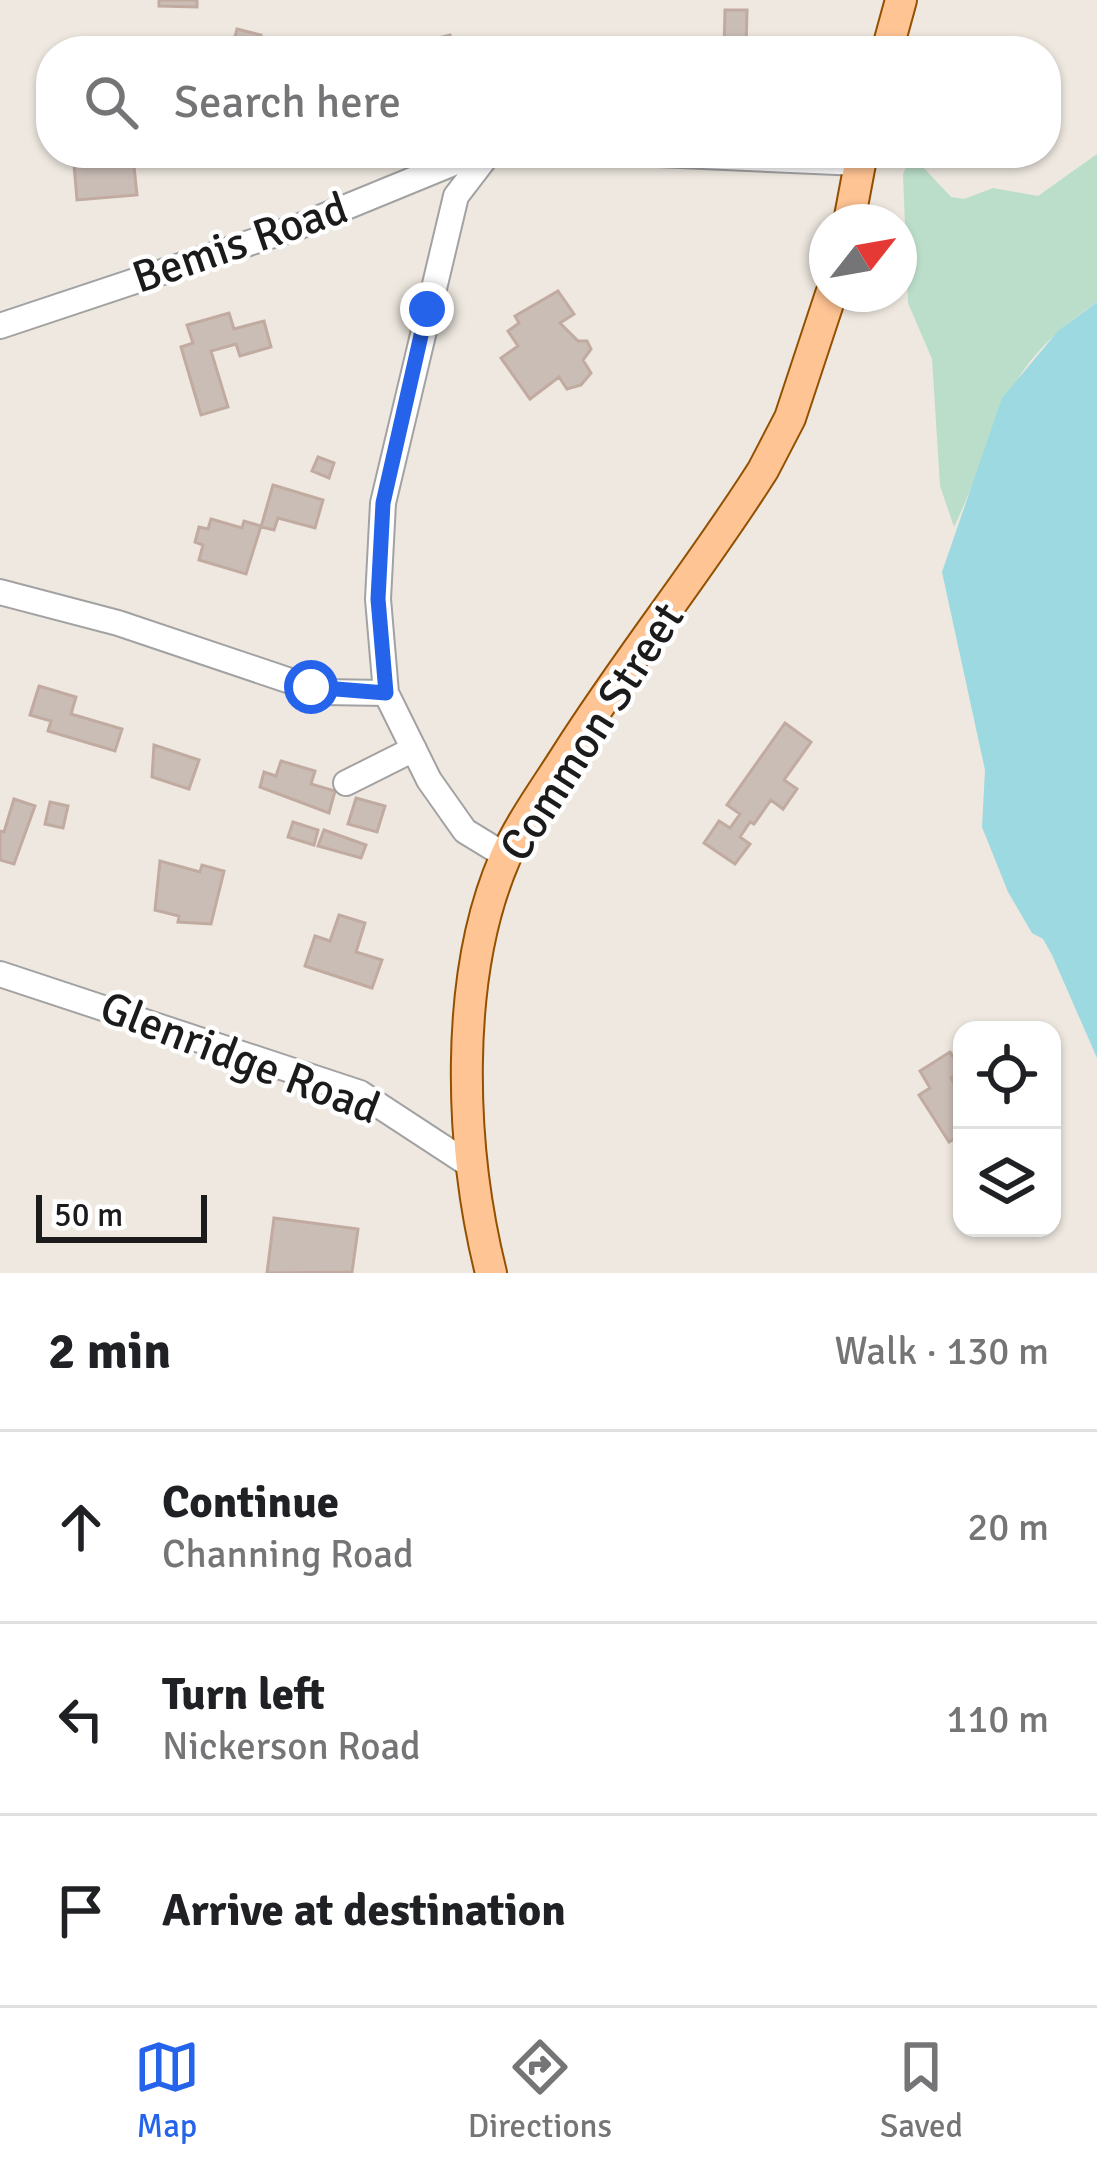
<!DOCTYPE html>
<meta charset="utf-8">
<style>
:root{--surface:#fff;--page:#f2f2f2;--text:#202124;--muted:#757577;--line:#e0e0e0;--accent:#2563eb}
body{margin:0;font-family:Signika,sans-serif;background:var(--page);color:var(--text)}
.controls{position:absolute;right:36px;bottom:36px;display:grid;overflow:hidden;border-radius:24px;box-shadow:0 3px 9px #0004}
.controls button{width:108px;height:108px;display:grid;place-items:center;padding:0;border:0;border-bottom:3px solid var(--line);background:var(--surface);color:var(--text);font:60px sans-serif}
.compass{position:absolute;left:809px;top:204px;width:108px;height:108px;border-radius:50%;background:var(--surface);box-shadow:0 3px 9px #0004;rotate:59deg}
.scale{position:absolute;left:36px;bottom:30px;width:171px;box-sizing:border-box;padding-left:12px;border:6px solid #1b1b1b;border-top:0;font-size:33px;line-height:42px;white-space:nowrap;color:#1b1b1b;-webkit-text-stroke:9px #fff;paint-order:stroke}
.stop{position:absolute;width:36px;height:36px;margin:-27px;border:9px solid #2563eb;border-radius:50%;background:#fff}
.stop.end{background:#2563eb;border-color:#fff;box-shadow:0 3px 12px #0008}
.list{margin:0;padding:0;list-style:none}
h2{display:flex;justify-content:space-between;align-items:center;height:156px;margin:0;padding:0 48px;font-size:51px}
h2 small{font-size:39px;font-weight:400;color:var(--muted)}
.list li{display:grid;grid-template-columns:78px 1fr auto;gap:36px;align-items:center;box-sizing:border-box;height:192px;padding:0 48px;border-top:3px solid var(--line)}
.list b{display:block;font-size:45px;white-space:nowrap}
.list p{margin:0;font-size:39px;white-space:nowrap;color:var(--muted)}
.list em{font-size:39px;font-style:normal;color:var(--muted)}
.icon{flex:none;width:66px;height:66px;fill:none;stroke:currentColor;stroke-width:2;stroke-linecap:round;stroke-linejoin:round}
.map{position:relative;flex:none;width:1097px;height:1273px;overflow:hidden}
.search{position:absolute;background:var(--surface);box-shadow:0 3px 9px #0004;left:36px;right:36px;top:36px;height:132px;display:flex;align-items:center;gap:30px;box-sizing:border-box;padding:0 42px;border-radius:48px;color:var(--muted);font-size:45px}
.sheet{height:732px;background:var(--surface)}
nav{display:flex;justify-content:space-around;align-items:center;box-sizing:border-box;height:168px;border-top:3px solid var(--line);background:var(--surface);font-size:33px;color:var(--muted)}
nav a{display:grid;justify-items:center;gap:6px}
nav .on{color:var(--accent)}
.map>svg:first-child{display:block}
</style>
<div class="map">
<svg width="1097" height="1273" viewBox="0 0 1097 1273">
<rect width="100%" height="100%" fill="#eee8e0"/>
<!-- wetland -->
<path fill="#bbdeca" d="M1097 154V302C993 372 1002 427 954 527L940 486 932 359 908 303 903 174 907 165 923 167 951 197 964 199 993 188 1038 196Z"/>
<!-- water -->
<path fill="#9cd9e0" d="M1097 302V1058L1052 955 1043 939 1032 933 1008 892 982 827 985 770 942 572 1002 398 1058 331Z"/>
<!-- building -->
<path fill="#cabdb6" stroke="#c1aba1" stroke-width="3" d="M159 0H197V7L159 6Z
M725 10H747L746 51H715L724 49Z
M237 29 261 35 258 51 232 48Z
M450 35 455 51H437L434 39Z
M73 153H102L103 160 133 157 137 195 77 200Z
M558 291 574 314 560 323 578 341H587L591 349 583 360 591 373 581 385 567 389 559 377 530 399 501 358 518 346 508 331 519 323 515 316Z
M229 313 234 329 264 321 271 347 240 356 236 344 211 351 228 407 201 415 181 347 193 343 187 325Z
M318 457 334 463 329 478 312 471Z
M273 485 323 500 315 528 278 518 274 530 261 527Z
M211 519 242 528 244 521 261 526 246 574 199 560 203 545 195 542 199 527 208 529Z
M39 686 76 697 71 714 122 729 115 751 48 731 51 721 30 715Z
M785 723 811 742 784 780 797 789 783 809 771 800 754 824 750 822 740 837 750 844 735 864 704 843 719 821 730 828 740 814 727 805Z
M154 745 199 760 189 789 152 777Z
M281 761 315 771 311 784 335 791 329 813 260 787 264 772 276 776Z
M356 798 385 806 377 832 348 824Z
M14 799 35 806 14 864 0 860V831L4 832Z
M50 802 68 806 63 828 45 824Z
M293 822 318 830 314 845 288 837Z
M324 830 366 845 361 858 318 846Z
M160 861 200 872 202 865 224 871 211 924 178 922 179 916 155 910Z
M339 915 365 923 356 952 382 960 372 988 305 966 315 936 330 941Z
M950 1052 962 1071 951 1078 962 1096V1134L949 1142 919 1095 930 1088 920 1071Z
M274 1218 358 1229 352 1272 267 1273Z"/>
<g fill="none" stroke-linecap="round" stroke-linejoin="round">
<defs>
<path id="minor" d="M636 153 860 163
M0 326 300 226 478 153
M0 592 118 623 323 692 386 693 429 780 465 831 506 856
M386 693 378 599 383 503 456 196 489 153
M346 783 414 749
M0 974 360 1093 470 1165"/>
<path id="major" d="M887 51 901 0
M849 222 862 153
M491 1273C460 1149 453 978 505 858 520 823 545 789 566 756 628 658 701 568 763 470L790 418 831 294"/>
</defs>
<!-- minor casing -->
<use href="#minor" stroke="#a2a2a2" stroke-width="28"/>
<!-- major casing -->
<use href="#major" stroke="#935000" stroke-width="34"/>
<!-- minor -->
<use href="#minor" stroke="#fff" stroke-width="24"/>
<!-- major -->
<use href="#major" stroke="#ffc494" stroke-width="30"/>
</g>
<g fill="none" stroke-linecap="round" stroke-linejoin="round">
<!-- route -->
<path stroke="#2563eb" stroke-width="15" d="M311 687 386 693 378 599 383 503 427 309"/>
</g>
<g text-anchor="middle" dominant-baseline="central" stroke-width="9" stroke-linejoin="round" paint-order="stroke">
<!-- street labels -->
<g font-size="45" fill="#1b1b1b" stroke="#fff">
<text transform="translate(240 243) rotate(-19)">Bemis Road</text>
<text transform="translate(592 732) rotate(-57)">Common Street</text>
<text transform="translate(240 1058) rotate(21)">Glenridge Road</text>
</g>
</g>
</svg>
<div class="controls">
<button><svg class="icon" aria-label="locate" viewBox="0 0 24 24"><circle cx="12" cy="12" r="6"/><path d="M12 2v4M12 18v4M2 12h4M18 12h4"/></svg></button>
<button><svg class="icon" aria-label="layers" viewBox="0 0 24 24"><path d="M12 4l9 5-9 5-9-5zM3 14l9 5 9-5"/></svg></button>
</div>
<svg class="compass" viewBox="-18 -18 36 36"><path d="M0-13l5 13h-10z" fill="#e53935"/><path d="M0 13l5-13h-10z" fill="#757577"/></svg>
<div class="scale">50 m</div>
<div class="stop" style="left:311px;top:687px"></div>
<div class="stop end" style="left:427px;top:309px"></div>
<div class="search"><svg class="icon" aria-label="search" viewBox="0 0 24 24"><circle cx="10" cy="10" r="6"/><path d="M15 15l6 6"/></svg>Search here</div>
</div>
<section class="sheet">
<h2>2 min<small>Walk · 130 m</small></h2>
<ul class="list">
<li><svg class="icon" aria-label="ahead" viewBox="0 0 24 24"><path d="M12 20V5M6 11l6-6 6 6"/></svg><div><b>Continue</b><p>Channing Road</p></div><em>20 m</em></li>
<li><svg class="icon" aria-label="left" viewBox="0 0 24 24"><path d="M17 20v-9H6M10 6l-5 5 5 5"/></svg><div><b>Turn left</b><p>Nickerson Road</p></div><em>110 m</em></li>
<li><svg class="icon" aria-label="arrive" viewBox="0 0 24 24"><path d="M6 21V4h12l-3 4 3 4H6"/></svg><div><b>Arrive at destination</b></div></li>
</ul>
</section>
<nav>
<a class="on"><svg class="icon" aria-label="map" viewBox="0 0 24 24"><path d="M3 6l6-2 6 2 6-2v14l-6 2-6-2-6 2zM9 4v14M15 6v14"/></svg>Map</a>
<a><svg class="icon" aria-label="directions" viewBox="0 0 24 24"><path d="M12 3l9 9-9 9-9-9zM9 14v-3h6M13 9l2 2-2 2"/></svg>Directions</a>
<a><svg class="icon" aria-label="saved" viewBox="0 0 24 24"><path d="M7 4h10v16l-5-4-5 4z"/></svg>Saved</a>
</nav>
